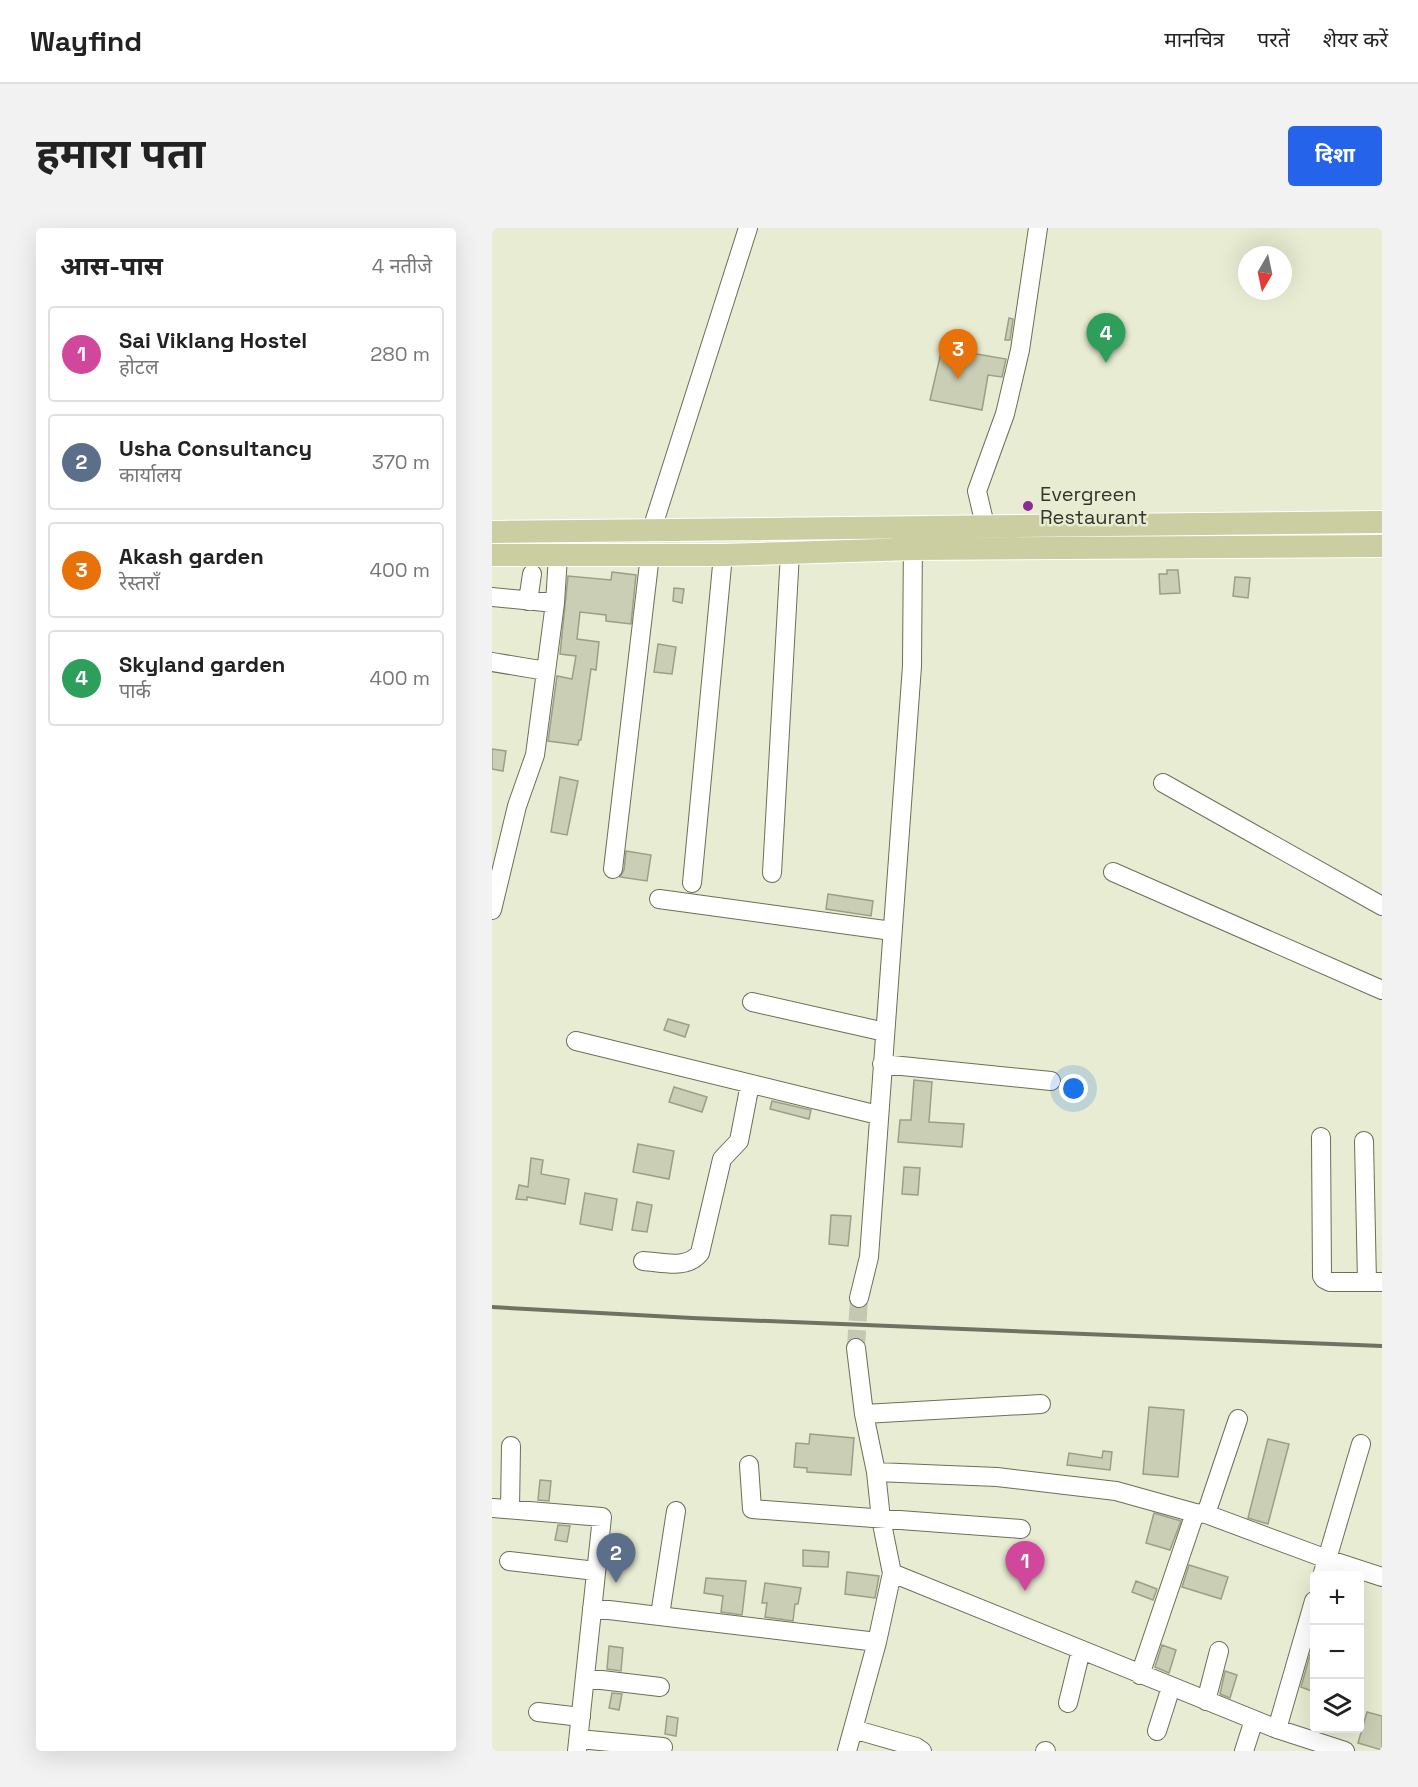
<!DOCTYPE html>
<html lang="hi">
<meta charset="utf-8">
<style>
:root{--surface:#fff;--page:#f2f2f2;--text:#222;--muted:#767676;--line:#e0e0e0;--accent:#2563eb}
body{margin:0;font-family:"Space Grotesk","Noto Sans Devanagari",sans-serif;background:var(--page);color:var(--text)}
.controls{position:absolute;right:18px;bottom:18px;display:grid;overflow:hidden;border-radius:6px;box-shadow:0 6px 24px #0002}
.controls button{width:54px;height:54px;display:grid;place-items:center;padding:0;border:0;border-bottom:2px solid var(--line);background:var(--surface);color:var(--text);font:30px sans-serif}
.compass{position:absolute;left:746px;top:18px;width:54px;height:54px;border-radius:50%;background:var(--surface);box-shadow:0 6px 24px #0002;rotate:189deg}
.you{position:absolute;left:582px;top:861px;width:21px;height:21px;margin:-15px;border:4px solid #fff;border-radius:50%;background:#1a73e8;box-shadow:0 0 0 9px #1a73e833}
.badge{display:grid;place-items:center;width:39px;height:39px;border-radius:50%;background:var(--accent);color:#fff;font-size:20px;font-weight:700}
.pin{position:absolute;translate:-50% -50px;filter:drop-shadow(0 2px 3px #0008)}
.pin::after{content:'';position:absolute;top:32px;width:21px;height:18px;background:inherit;clip-path:polygon(0 0,100% 0,50% 100%)}
.list{margin:0;padding:0;list-style:none}
h2{display:flex;justify-content:space-between;align-items:center;height:78px;margin:0;padding:0 24px;font-size:26px}
h2 small{font-size:20px;font-weight:400;color:var(--muted)}
.list li{display:grid;grid-template-columns:39px 1fr auto;gap:18px;align-items:center;box-sizing:border-box;height:96px;margin:0 12px 12px;padding:0 12px;border:2px solid var(--line);border-radius:6px}
.list b{display:block;font-size:22px;white-space:nowrap}
.list p{margin:0;font-size:20px;white-space:nowrap;color:var(--muted)}
.list em{font-size:20px;font-style:normal;color:var(--muted)}
.icon{flex:none;width:33px;height:33px;fill:none;stroke:currentColor;stroke-width:2;stroke-linecap:round;stroke-linejoin:round}
.map{position:relative;flex:none;width:890px;height:1523px;overflow:hidden;border-radius:6px}
header{display:flex;align-items:center;gap:36px;box-sizing:border-box;height:84px;padding:0 30px;background:var(--surface);border-bottom:2px solid var(--line)}
header strong{font-size:28px}
nav{display:flex;gap:33px;margin-inline-start:auto;font-size:21px}
.intro{display:flex;align-items:center;justify-content:space-between;box-sizing:border-box;height:144px;padding:0 36px}
h1{margin:0;font-size:42px}
.button{padding:15px 27px;border-radius:6px;background:var(--accent);color:#fff;font-size:21px;font-weight:700}
main{display:flex;gap:36px;padding:0 36px}
aside{flex:1;background:var(--surface);border-radius:6px;box-shadow:0 6px 24px #0002}
.map>svg:first-child{display:block}
</style>
<header>
<strong>Wayfind</strong>
<nav><a>मानचित्र</a><a>परतें</a><a>शेयर करें</a></nav>
</header>
<div class="intro"><h1>हमारा पता</h1><a class="button">दिशा</a></div>
<main>
<aside>
<h2>आस-पास<small>4 नतीजे</small></h2>
<ul class="list">
<li><span class="badge" style="background:#d1479c">1</span><div><b>Sai Viklang Hostel</b><p>होटल</p></div><em>280 m</em></li>
<li><span class="badge" style="background:#5c6f8a">2</span><div><b>Usha Consultancy</b><p>कार्यालय</p></div><em>370 m</em></li>
<li><span class="badge" style="background:#e8710a">3</span><div><b>Akash garden</b><p>रेस्तराँ</p></div><em>400 m</em></li>
<li><span class="badge" style="background:#2e9e5b">4</span><div><b>Skyland garden</b><p>पार्क</p></div><em>400 m</em></li>
</ul>
</aside>
<div class="map">
<svg width="890" height="1523" viewBox="0 0 890 1523">
<rect width="100%" height="100%" fill="#e8ecd2"/>
<!-- building -->
<path fill="#caceb4" stroke="#9b9f86" stroke-width="1.5" d="M517 90 521 91 518 112H513Z
M450 120 514 131 510 149 496 147 490 182 438 172Z
M675 342H686L688 365 668 366 667 346H675Z
M120 344 144 347 139 396 114 393V387L88 384 85 411 107 414 104 442 99 441 89 512H87L86 517 56 513 65 448 80 451 84 428 68 426 76 348 119 352Z
M743 349 758 350 756 370 741 368Z
M182 360 192 361 190 375 181 373Z
M166 416 184 419 180 446 162 444Z
M0 521 14 523 11 543 0 541Z
M68 549 86 553 75 607 59 604Z
M134 623 159 627 155 653 128 649 132 642Z
M336 666 381 673 379 688 334 681Z
M176 791 197 797 193 809 172 802Z
M422 852 440 854 437 894 472 896 470 919 406 914 408 892H419Z
M182 859 215 869 210 884 177 874Z
M280 873 319 882 317 891 278 881Z
M146 916 182 923 177 951 141 944Z
M39 930 51 932 49 946 77 951 73 976 35 969V972L24 971 27 957 36 959Z
M412 939 428 940 426 967 410 966Z
M93 965 125 971 120 1002 88 996Z
M145 974 160 977 155 1004 140 1002Z
M339 987 359 988 356 1018 337 1016Z
M657 1179 692 1182 686 1249 651 1246Z
M318 1206 362 1210 359 1247 315 1244V1240L302 1239 304 1215 317 1216Z
M776 1211 797 1216 776 1296 756 1290Z
M611 1223 620 1224 618 1242 575 1237 577 1225 610 1230Z
M48 1252 59 1253 57 1273 46 1272Z
M662 1285 689 1293 678 1322 654 1315Z
M66 1297 78 1298 75 1314 63 1312Z
M311 1322 337 1324 336 1339 311 1338Z
M697 1337 736 1349 729 1371 690 1359Z
M355 1344 387 1348 383 1370 353 1366Z
M214 1350 254 1353 250 1387 229 1384 231 1368 212 1365Z
M644 1353 665 1361 661 1372 640 1364Z
M273 1355 309 1360 306 1376H303L301 1393 273 1389 275 1375H270Z
M821 1416H822V1464L809 1459Z
M670 1417 684 1422 677 1445 663 1439Z
M117 1418 131 1420 129 1443 115 1441Z
M733 1443 745 1447 738 1470 728 1466Z
M120 1465 130 1466 127 1482 117 1480Z
M875 1484 890 1488V1522L866 1515Z
M175 1488 186 1490 184 1508 173 1506Z"/>
<g fill="none" stroke-linecap="round" stroke-linejoin="round">
<!-- minor-tunnel -->
<path stroke="#c4c7b1" stroke-width="18" stroke-dasharray="18 9" stroke-linecap="butt" d="M364 1120 367 1070"/>
<defs>
<path id="minor" d="M493 297 485 263 513 186 528 122 546 0
M160 301 256 0
M0 369 63 375
M36 373 40 346
M0 434 54 443
M671 555 890 678
M121 641 158 327
M621 644 890 762
M280 645 298 325
M200 655 231 327
M167 671 400 703
M0 682 25 578 43 527 63 375 66 328
M260 774 393 804
M84 813 386 887
M390 836 559 853
M829 909 830 1048 832 1051 838 1054H890
M872 913 875 1054
M151 1033C170 1034 195 1042 208 1025L230 931 247 913 258 856
M367 1070 377 1029 420 438 421 310
M372 1186 549 1176
M257 1237 260 1281 529 1301
M384 1244 505 1249 624 1263 703 1285 714 1286 835 1331 890 1349
M1 1280 110 1289 85 1523
M18 1281 19 1218
M714 1286 746 1191
M17 1333 104 1343
M400 1345 785 1501 853 1523
M830 1348 869 1216
M100 1380 385 1414
M168 1387 184 1283
M648 1447 703 1285
M93 1450 168 1459
M714 1473 727 1423
M576 1475 589 1422
M46 1484 89 1489
M361 1501 424 1519 430 1523
M785 1501 822 1373
M665 1503 679 1459
M87 1511 171 1519
M355 1523 385 1414 400 1345 389 1291 384 1244 372 1186 364 1120
M553 1523H554
M752 1523 762 1492"/>
<path id="major" d="M0 304 890 294
M0 327H231L421 321 890 318"/>
</defs>
<!-- minor casing -->
<use href="#minor" stroke="#6c6f58" stroke-width="20"/>
<!-- major casing -->
<use href="#major" stroke="#fff" stroke-width="24"/>
<!-- minor -->
<use href="#minor" stroke="#fff" stroke-width="18"/>
<!-- major -->
<use href="#major" stroke="#cacea1" stroke-width="22"/>
<!-- rail -->
<path stroke="#6f7262" stroke-width="4" d="M0 1079 200 1090 890 1118"/>
</g>
<!-- markers -->
<circle fill="#8b2b95" stroke="#e8ecd2" stroke-width="2" cx="536" cy="278" r="6"/>
<g text-anchor="middle" dominant-baseline="central" stroke-width="5" stroke-linejoin="round" paint-order="stroke">
<!-- poi labels -->
<g font-size="20" fill="#33352b" stroke="#e8ecd2" text-anchor="start">
<text x="548" y="266">Evergreen<tspan x="548" dy="23">Restaurant</tspan></text>
</g>
</g>
</svg>
<div class="controls">
<button>+</button>
<button>−</button>
<button><svg class="icon" aria-label="layers" viewBox="0 0 24 24"><path d="M12 4l9 5-9 5-9-5zM3 14l9 5 9-5"/></svg></button>
</div>
<svg class="compass" viewBox="-18 -18 36 36"><path d="M0-13l5 13h-10z" fill="#e53935"/><path d="M0 13l5-13h-10z" fill="#767676"/></svg>
<div class="you"></div>
<div class="pin badge" style="left:533px;top:1363px;background:#d1479c">1</div>
<div class="pin badge" style="left:124px;top:1355px;background:#5c6f8a">2</div>
<div class="pin badge" style="left:466px;top:151px;background:#e8710a">3</div>
<div class="pin badge" style="left:614px;top:135px;background:#2e9e5b">4</div>
</div>
</main>
